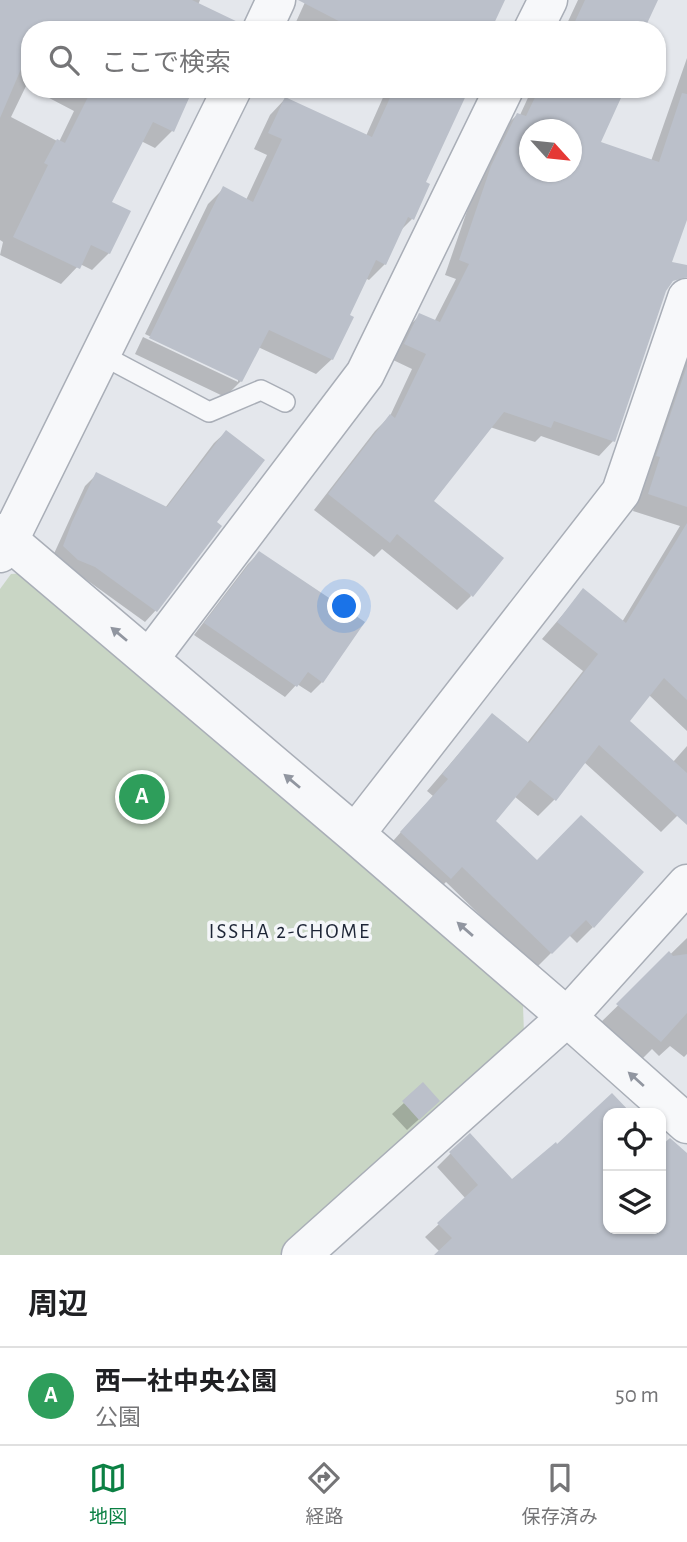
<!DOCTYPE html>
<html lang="ja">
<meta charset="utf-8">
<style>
:root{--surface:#fff;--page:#f6f6f6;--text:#202124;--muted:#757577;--line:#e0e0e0;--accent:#0b8043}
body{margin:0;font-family:"Alegreya Sans","Noto Sans JP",sans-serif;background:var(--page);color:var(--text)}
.controls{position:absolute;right:21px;bottom:21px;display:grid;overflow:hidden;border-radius:14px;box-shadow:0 2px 5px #0004}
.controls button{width:63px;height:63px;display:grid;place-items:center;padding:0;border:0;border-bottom:2px solid var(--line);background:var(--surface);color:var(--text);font:35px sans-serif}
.compass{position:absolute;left:519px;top:119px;width:63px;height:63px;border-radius:50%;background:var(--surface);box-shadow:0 2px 5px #0004;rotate:117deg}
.you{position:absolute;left:345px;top:607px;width:24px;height:24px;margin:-18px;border:5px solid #fff;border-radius:50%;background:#1a73e8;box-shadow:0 0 0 10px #1a73e833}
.badge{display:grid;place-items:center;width:46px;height:46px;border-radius:50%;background:var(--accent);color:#fff;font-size:23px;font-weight:700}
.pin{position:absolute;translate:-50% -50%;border:4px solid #fff;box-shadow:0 2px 7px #0006}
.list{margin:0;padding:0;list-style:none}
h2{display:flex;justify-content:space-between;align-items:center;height:91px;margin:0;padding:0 28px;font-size:30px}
h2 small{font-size:23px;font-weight:400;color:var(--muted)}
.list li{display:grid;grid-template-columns:46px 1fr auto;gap:21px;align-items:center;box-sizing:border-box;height:98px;padding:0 28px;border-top:2px solid var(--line)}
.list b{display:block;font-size:26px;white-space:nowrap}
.list p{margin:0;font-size:23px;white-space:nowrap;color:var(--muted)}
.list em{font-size:23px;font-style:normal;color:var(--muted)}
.icon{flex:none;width:38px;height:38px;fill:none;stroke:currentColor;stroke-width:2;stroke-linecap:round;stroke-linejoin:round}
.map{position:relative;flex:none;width:687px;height:1255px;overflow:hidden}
.search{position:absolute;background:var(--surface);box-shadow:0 2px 5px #0004;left:21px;right:21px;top:21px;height:77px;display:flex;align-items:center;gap:18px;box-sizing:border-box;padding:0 24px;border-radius:28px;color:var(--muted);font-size:26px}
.sheet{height:189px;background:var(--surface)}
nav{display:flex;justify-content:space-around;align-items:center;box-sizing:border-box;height:98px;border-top:2px solid var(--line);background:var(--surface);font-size:19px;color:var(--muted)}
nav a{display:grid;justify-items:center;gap:4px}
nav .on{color:var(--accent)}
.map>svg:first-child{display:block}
</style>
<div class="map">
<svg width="687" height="1255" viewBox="0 0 687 1255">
<rect width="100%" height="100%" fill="#e4e7ec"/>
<!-- green -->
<path fill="#c9d6c5" d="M26 573 523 1005 524 1034 280 1255H0V589L11 574Z"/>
<!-- shadow -->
<path fill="#0003" fill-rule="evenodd" d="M0 0H200L198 5 30 30V88L26 86 11 117 59 142 74 111 32 89H193L172 131 155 148 141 141 110 203 109 253 92 270 80 264 61 284 0 255 3 242 0 240Z
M306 0H503L489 30H311L296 22Z
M578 0H656L642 30H564Z
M687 58V214L613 441 599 456 541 436 535 442 490 427 431 501 471 596 457 610 382 549 374 557 314 510 375 431 390 416 412 369 391 359 405 330 420 315 434 322 456 279 445 275 477 182 502 129 517 115H520L532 89H623L598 143 651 161ZM530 130H572V172H530Z
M377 89H467L424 183 412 219 399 232 385 264 369 280 365 278 347 316 332 359 316 374 258 347 241 381 225 397 135 354 143 337 238 382V378L145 334 208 204 223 189 246 200 267 155 254 149 270 115 285 99 366 136 385 93Z
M687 358V731L649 695 628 721 673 762 687 746V806L661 832 584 762 554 800 538 816 514 796 494 821 537 863 593 927 577 943 569 935 535 969 446 882 434 894 385 850 433 796 427 791 492 715 527 743 583 671 542 639 583 591 622 622 680 526 633 511 677 369Z
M226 432 215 523 156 610 145 622 84 578 66 571 52 558 85 486 97 474 165 508 214 443Z
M259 553 322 682 311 693 297 684 285 697 194 635 248 564Z
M687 938V1054L684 1057 670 1046 659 1056 652 1049 637 1064 595 1028Z
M612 1096 629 1113H608V1229H661V1146L687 1156V1255H437L440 1252 425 1237 466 1199 437 1167 450 1154 470 1136 512 1182 557 1146Z
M404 1103 427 1112 407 1130 392 1114Z"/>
<!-- building -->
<path fill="#bbc0ca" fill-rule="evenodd" d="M0 0H192L242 24 241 30H30V48L0 118Z
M298 0H505L491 30H356Z
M585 0H658L644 30H571Z
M92 89H193L174 132 153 122 112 202 131 211 110 254 91 245 80 269 13 237 48 165 44 163 57 139 65 143Z
M394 89H469L426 182 430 184 414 220 408 217 386 265 376 260 350 315 354 317 333 360 269 330 242 382 149 338 223 186 253 202 282 139 268 133 285 97 372 137Z
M539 89H625L601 142 659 162 682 93 687 94V220L672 262 687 265V277L673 281 666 291 615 442 554 421 551 428 504 412 434 501 504 558 473 597 397 534 390 543 328 494 390 414 395 418 426 354 404 344 419 313 440 322 469 264 459 260 491 166 517 113 526 116ZM529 130H571V172H529Z
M687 366V507L648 494 660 457 656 456Z
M226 430 265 460 217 522 222 526 157 612 95 567 78 560 63 546 72 522 96 472 167 507Z
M687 523V700L664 678 630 721 687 773V825L599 745 556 801 530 780 496 821 537 860 581 815 644 872 594 928 586 920 552 954 462 867 451 879 400 832 448 779 442 774 492 713 529 743 598 654 557 622 583 588 626 623Z
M259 551 365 622 323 683 308 672 297 687 204 623Z
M669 951 673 956 687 954V1013L661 1042 616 1004Z
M423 1082 440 1101 419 1120 402 1101Z
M612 1093 631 1113H608V1229H661V1144L662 1145 670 1138 687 1153V1255H434L452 1238 437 1223 478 1185 449 1152 470 1133 512 1179 556 1142 557 1144Z"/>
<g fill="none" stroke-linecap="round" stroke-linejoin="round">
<defs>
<path id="service" d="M100 354 209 412 261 390 285 402"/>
<path id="minor" d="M533 30 548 0
M0 533 355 834 567 1017 687 1124
M149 659 365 374 504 89
M355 834 621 492 687 298
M301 1255 567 1017 687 884"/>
<path id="tertiary" d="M262 30 276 0
M0 553 9 540 232 89"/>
</defs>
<!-- service casing -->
<use href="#service" stroke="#a9aeb7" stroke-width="22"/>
<!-- minor casing -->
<use href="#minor" stroke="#a9aeb7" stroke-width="41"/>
<!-- tertiary casing -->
<use href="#tertiary" stroke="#a9aeb7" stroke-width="41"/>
<!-- service -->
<use href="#service" stroke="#f7f8fa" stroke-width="19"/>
<!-- minor -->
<use href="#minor" stroke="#f7f8fa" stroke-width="38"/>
<!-- tertiary -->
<use href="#tertiary" stroke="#f7f8fa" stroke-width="38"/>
</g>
<!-- one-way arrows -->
<defs><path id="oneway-solid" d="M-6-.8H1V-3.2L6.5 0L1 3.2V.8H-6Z" transform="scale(1.75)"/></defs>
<g fill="#9196a0">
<use href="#oneway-solid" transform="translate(119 634) rotate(-140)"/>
<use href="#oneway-solid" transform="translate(292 781) rotate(-140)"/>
<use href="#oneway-solid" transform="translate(465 929) rotate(-139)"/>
<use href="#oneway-solid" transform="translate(636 1079) rotate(-138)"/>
</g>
<g text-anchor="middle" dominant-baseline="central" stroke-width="7" stroke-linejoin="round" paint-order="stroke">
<!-- neighbourhood labels -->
<g font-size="21" letter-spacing="2" fill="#1d2536" stroke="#f4f6f9">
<text x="290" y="931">ISSHA 2-CHOME</text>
</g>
</g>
</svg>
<div class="controls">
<button><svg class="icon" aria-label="locate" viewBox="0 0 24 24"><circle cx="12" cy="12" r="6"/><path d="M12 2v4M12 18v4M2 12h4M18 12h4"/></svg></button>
<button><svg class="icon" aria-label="layers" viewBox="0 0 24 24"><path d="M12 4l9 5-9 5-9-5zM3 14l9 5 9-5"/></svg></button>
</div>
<svg class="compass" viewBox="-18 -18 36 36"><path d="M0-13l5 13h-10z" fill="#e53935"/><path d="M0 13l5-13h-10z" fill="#757577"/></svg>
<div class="you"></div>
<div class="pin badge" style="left:142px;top:797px;background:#2e9e5b">A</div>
<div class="search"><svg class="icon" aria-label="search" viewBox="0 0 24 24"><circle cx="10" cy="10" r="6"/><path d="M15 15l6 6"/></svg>ここで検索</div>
</div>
<section class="sheet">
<h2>周辺<small></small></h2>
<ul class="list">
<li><span class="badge" style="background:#2e9e5b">A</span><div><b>西一社中央公園</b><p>公園</p></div><em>50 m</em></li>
</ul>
</section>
<nav>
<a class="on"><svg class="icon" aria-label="map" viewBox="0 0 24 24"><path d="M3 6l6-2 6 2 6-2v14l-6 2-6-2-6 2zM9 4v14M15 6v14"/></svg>地図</a>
<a><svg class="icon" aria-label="directions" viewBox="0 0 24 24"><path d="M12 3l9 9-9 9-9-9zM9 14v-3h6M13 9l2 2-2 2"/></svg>経路</a>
<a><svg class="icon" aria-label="saved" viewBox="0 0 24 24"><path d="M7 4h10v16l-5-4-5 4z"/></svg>保存済み</a>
</nav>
